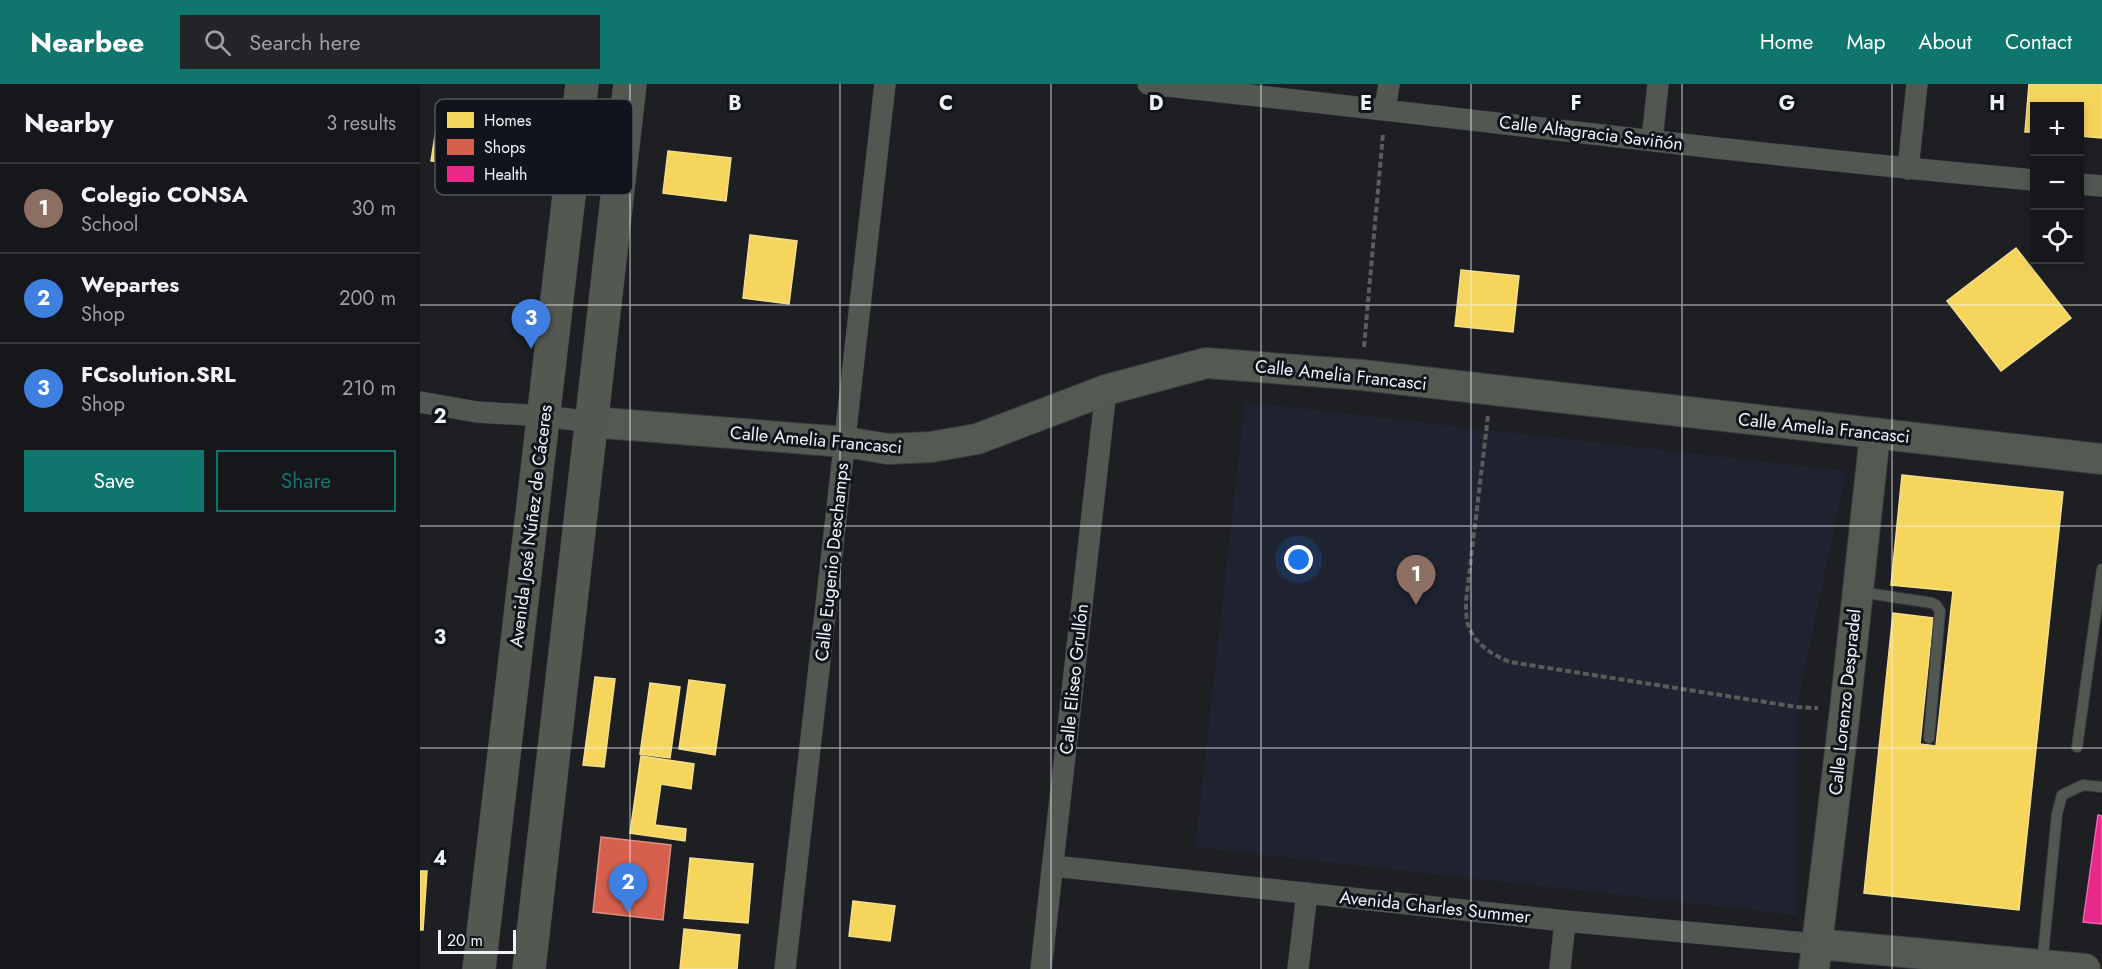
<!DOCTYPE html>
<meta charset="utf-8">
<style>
:root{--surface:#16171a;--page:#232427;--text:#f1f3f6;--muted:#9e9fa2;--line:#353639;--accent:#0f766e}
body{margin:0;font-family:Jost,sans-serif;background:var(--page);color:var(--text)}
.controls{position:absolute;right:18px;top:18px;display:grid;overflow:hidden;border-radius:0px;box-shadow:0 3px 9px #0003}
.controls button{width:54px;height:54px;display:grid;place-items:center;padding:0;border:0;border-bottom:2px solid var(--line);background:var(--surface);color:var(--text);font:30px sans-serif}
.scale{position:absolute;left:18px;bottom:15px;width:78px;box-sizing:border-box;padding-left:6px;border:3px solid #f0f2f8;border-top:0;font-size:16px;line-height:21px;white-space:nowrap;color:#f0f2f8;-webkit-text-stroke:4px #12141c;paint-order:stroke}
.you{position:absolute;left:879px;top:476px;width:21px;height:21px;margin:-15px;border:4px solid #fff;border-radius:50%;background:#1a73e8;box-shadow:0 0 0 9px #1a73e833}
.badge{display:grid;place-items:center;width:39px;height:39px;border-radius:50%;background:var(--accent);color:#fff;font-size:20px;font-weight:700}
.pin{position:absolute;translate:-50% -50px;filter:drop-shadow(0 2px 3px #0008)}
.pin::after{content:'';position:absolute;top:32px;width:21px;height:18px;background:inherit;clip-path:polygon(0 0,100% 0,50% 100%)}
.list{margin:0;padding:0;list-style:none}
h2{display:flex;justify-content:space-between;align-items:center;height:78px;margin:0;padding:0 24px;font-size:26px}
h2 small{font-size:20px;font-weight:400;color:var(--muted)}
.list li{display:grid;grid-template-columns:39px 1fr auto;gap:18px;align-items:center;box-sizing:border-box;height:90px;padding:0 24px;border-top:2px solid var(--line)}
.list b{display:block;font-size:22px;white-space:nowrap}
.list p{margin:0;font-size:20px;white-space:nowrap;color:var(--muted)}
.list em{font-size:20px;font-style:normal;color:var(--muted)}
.actions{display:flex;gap:12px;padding:18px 24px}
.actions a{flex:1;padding:14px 0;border:2px solid var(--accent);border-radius:0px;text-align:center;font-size:21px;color:var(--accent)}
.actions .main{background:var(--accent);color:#fff}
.icon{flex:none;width:33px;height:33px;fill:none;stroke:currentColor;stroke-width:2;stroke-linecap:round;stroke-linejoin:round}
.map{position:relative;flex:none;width:1682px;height:885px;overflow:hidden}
header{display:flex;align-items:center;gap:36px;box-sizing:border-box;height:84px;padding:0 30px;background:var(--accent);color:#fff}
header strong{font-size:28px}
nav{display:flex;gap:33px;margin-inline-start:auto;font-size:21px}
.search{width:420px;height:54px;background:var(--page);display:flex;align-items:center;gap:15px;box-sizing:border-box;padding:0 21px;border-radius:0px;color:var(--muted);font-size:22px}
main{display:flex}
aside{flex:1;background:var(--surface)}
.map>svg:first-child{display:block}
</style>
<header>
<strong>Nearbee</strong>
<div class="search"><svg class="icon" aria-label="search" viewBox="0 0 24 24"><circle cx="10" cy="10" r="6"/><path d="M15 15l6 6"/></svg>Search here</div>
<nav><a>Home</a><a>Map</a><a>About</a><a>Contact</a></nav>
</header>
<main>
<aside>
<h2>Nearby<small>3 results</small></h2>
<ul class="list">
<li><span class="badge" style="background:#8d6e63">1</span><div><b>Colegio CONSA</b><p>School</p></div><em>30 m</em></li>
<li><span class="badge" style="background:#3f7fe0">2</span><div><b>Wepartes</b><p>Shop</p></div><em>200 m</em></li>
<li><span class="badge" style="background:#3f7fe0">3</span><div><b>FCsolution.SRL</b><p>Shop</p></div><em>210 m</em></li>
</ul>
<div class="actions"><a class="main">Save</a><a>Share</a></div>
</aside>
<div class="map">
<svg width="1682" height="885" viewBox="0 0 1682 885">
<rect width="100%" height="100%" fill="#1d1f23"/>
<!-- built -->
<path fill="#202430" d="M825 318 1426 387 1377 623 1376 831 775 763Z"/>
<!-- homes -->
<path fill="#f6d55c" stroke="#f4de8b" stroke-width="1.5" d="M1609 0H1682V54L1660 52V22H1614V48H1605Z
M18 33 69 42 62 85 11 77Z
M248 67 311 74 306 117 243 109Z
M330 151 377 157 369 220 323 214Z
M1596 164 1651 234 1581 287 1527 217Z
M1041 186 1099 192 1093 248 1035 242Z
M1482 391 1643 408 1599 826 1444 809 1473 529 1513 534 1500 660 1516 662 1533 507 1471 501Z
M175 593 195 595 184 683 163 681Z
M269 596 305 601 295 671 259 665Z
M230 599 260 603 250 674 220 670Z
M221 672 274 680 271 705 241 700 235 741 266 745 265 757 210 749Z
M270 774 333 780 328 839 264 834Z
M0 787H7L3 846H0Z
M433 817 475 822 470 857 429 852Z
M264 845 320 851 317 885H260Z"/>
<!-- shops -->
<path fill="#d6604d" stroke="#de8c80" stroke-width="1.5" d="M181 753 251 761 243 836 173 828Z"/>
<!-- health -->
<path fill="#e7298a" stroke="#ea65ab" stroke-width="1.5" d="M1678 731 1682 732V840L1663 838Z"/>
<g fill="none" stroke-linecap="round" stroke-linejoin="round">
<defs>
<path id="lane" d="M1441 508 1512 519 1516 521 1520 527 1509 654
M1657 663 1682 485
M1622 881 1637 730 1642 711 1663 701 1682 703"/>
<path id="street" d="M728 0C1024 31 1319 70 1614 96
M965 25 969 0
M1232 56 1238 0
M1488 85 1497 0
M1660 100 1682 102
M0 318 57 328 124 332 171 338
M633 782 1145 837 1397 860
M365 885 465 0
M621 885 686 306
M878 885 887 809
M1140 885 1145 837"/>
<path id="secondary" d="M171 338 425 358 468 365 511 363 557 355 686 306 786 279 942 291 1682 375
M1397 860 1665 885
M1394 885 1425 626 1455 350"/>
<path id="primary" d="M59 885 162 0
M109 885 210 0"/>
</defs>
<!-- lane casing -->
<use href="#lane" stroke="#3b3d40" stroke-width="12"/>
<!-- street casing -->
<use href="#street" stroke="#3b3d40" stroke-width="22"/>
<!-- secondary casing -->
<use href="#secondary" stroke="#3b3d40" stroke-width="32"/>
<!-- primary casing -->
<use href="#primary" stroke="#3b3d40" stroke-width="34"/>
<!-- path -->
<path stroke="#595c5a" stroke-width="4" stroke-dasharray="6 3" stroke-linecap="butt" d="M944 263 963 50
M1068 332 1046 517C1046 525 1046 534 1048 541 1055 561 1073 571 1090 578L1377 623 1398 624"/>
<!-- lane -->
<use href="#lane" stroke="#525751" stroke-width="10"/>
<!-- street -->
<use href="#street" stroke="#525751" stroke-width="21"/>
<!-- secondary -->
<use href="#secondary" stroke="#545a52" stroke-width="30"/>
<!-- primary -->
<use href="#primary" stroke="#535851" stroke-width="33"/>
</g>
<!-- grid -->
<path fill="none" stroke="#f0f2f8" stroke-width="1.5" stroke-opacity="0.55" d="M210 0V885M420 0V885M631 0V885M841 0V885M1051 0V885M1262 0V885M1472 0V885M0 221H1682M0 442H1682M0 664H1682"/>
<g text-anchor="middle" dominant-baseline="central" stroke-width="6" stroke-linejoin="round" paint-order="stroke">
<!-- street labels -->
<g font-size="18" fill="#f0f2f8" stroke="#12141c">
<text transform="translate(1171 49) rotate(7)">Calle Altagracia Saviñón</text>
<text transform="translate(921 291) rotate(6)">Calle Amelia Francasci</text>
<text transform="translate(1404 344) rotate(6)">Calle Amelia Francasci</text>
<text transform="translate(396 356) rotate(5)">Calle Amelia Francasci</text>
<text transform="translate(111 442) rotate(-83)">Avenida José Núñez de Cáceres</text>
<text transform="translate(412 478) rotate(-84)">Calle Eugenio Deschamps</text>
<text transform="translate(654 595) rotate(-84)">Calle Eliseo Grullón</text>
<text transform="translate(1425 618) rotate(-84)">Calle Lorenzo Despradel</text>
<text transform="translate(1015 823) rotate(6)">Avenida Charles Summer</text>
</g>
</g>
<!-- legend -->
<rect x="15" y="15" width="198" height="96" rx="9" fill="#12141c" stroke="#55575e" stroke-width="1.5"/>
<rect x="27" y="28" width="27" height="16" fill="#f6d55c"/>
<rect x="27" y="55" width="27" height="16" fill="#d6604d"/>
<rect x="27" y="82" width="27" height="16" fill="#e7298a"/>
<g font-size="16" fill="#f0f2f8">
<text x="64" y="42">Homes</text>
<text x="64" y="69">Shops</text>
<text x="64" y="96">Health</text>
</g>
<g font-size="20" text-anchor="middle" font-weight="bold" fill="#f0f2f8" stroke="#12141c" stroke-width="6" stroke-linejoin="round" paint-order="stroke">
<text x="315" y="26">B</text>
<text x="526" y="26">C</text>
<text x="736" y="26">D</text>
<text x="946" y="26">E</text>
<text x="1156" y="26">F</text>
<text x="1367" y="26">G</text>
<text x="1577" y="26">H</text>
<text x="20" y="339">2</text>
<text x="20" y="560">3</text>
<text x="20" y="781">4</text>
</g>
</svg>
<div class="controls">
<button>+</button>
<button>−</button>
<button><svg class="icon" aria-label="locate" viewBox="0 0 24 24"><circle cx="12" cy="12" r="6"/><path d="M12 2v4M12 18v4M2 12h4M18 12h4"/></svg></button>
</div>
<div class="scale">20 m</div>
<div class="you"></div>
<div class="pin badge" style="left:996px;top:521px;background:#8d6e63">1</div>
<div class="pin badge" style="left:208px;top:829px;background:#3f7fe0">2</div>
<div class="pin badge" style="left:111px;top:265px;background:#3f7fe0">3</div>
</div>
</main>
